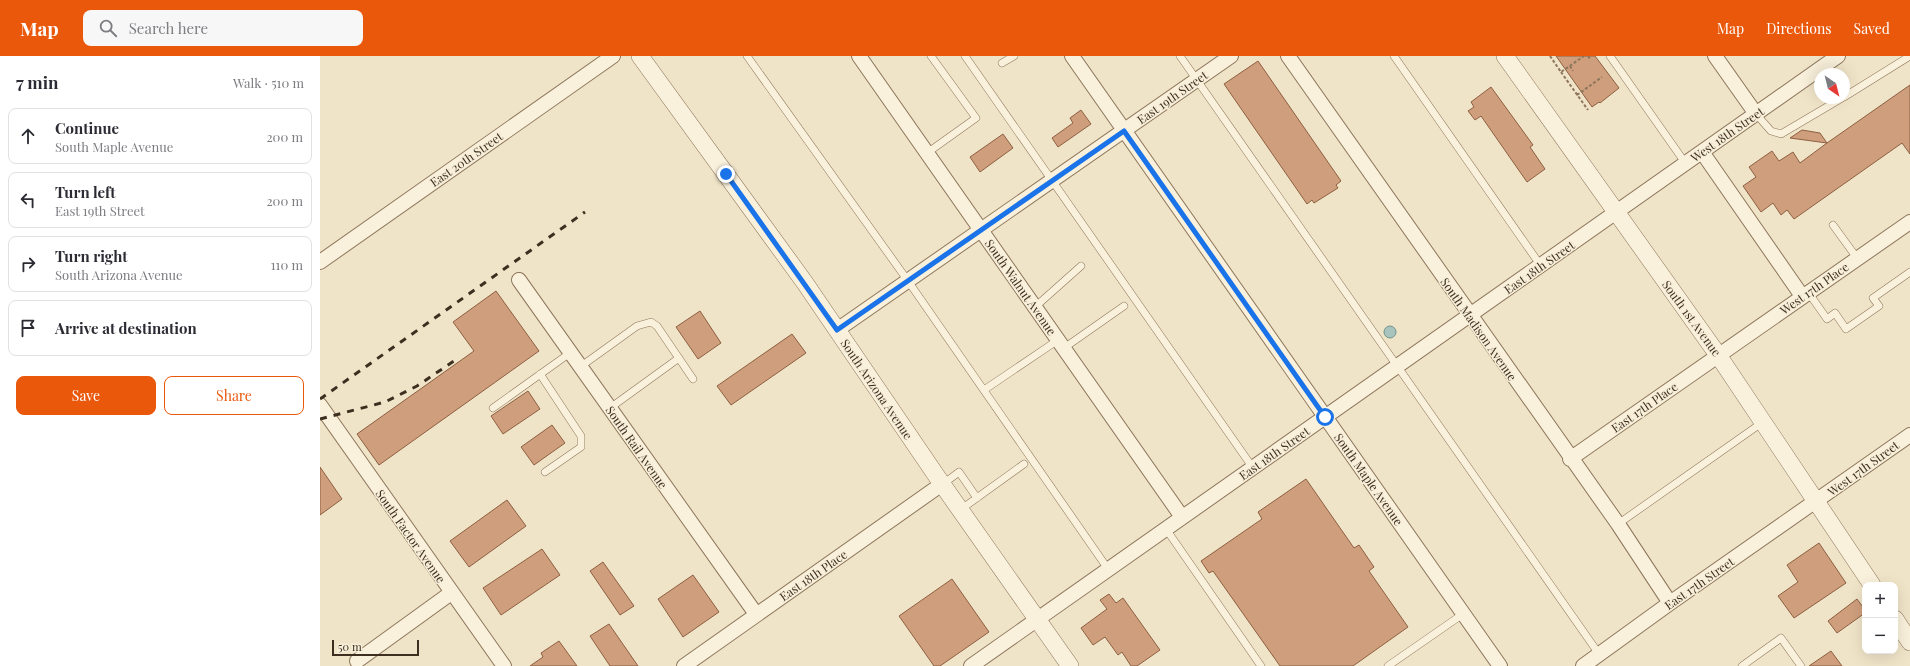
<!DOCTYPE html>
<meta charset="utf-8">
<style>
:root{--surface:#fff;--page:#f7f7f7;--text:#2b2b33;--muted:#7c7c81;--line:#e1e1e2;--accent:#ea580c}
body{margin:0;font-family:"Playfair Display",serif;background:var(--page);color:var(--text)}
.controls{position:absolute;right:12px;bottom:12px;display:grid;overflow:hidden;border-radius:8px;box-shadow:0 4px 16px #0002}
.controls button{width:36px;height:36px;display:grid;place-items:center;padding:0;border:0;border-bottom:1px solid var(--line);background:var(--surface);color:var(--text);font:20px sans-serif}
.compass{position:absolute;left:1494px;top:12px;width:36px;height:36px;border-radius:50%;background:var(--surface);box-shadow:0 4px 16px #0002;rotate:145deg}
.scale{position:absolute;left:12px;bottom:10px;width:87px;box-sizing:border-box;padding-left:4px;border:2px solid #3d2e20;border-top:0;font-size:11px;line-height:14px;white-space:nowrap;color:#3d2e20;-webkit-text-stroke:3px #f7eed8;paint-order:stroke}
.stop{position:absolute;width:12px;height:12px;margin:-9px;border:3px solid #1a73e8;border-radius:50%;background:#fff}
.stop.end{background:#1a73e8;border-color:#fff;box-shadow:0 1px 4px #0008}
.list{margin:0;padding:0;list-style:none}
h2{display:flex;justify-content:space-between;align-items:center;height:52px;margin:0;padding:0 16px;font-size:17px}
h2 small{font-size:13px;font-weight:400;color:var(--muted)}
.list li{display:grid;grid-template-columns:26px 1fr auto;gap:12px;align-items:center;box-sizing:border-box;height:56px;margin:0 8px 8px;padding:0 8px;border:1px solid var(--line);border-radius:8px}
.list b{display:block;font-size:15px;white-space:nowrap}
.list p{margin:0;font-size:13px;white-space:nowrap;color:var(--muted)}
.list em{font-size:13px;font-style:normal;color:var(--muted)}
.actions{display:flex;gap:8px;padding:12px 16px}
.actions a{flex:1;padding:9px 0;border:1px solid var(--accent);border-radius:8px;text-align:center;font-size:14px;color:var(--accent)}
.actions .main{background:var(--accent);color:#fff}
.icon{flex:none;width:22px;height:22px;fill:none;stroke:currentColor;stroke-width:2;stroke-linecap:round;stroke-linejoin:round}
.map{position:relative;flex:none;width:1590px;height:610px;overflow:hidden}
header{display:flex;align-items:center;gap:24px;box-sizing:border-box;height:56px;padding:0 20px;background:var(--accent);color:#fff}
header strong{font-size:19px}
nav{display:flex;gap:22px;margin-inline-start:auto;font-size:14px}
.search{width:280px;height:36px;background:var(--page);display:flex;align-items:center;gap:10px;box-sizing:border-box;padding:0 14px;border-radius:8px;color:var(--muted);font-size:15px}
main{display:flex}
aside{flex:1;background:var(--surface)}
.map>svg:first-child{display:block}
</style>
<header>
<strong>Map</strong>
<div class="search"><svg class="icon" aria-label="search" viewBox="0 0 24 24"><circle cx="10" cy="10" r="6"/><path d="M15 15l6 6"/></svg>Search here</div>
<nav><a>Map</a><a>Directions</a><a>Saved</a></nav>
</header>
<main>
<aside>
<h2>7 min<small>Walk · 510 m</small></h2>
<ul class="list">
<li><svg class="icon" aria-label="ahead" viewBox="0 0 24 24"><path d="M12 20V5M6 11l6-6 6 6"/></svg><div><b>Continue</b><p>South Maple Avenue</p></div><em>200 m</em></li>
<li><svg class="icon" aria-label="left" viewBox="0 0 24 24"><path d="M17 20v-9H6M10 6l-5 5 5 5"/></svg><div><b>Turn left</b><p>East 19th Street</p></div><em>200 m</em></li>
<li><svg class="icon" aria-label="right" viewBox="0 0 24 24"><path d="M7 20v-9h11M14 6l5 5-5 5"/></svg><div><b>Turn right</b><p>South Arizona Avenue</p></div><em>110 m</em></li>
<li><svg class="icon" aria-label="arrive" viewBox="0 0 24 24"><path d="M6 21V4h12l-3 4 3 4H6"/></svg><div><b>Arrive at destination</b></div></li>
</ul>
<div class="actions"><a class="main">Save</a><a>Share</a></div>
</aside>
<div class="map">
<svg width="1590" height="610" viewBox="0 0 1590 610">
<rect width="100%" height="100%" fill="#f0e4c8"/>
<!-- water -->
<path fill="#a9c4bc" stroke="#6f938a" d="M1064 276a6 6 0 1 1 12 0a6 6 0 1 1-12 0Z"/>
<!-- building -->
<path fill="#cf9f7d" stroke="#8d5f41" d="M1236 0H1275L1299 32 1280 47 1279 46 1272 51Z
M938 5 1021 125 1016 129 1018 132 994 147 992 144 987 148 904 28Z
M1590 29V98L1582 87 1474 163 1467 154 1461 159 1453 147 1441 156 1423 130 1436 121 1429 111 1452 95 1459 105 1473 96 1480 107 1507 87 1470 82 1482 74 1500 77 1507 87Z
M1171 31 1213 89 1210 91 1225 113 1207 126 1161 60 1155 64 1148 55 1154 51 1151 46Z
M761 54 771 68 738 91 732 82 753 67 750 62Z
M683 78 693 92 660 116 650 101Z
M176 235 219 295 59 409 37 378 154 295 133 266Z
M380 255 401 287 378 303 356 271Z
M472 278 486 297 411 349 397 330Z
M208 335 220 353 183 378 171 360Z
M232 369 245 387 214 409 201 391Z
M0 411 22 443 0 459Z
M986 423 1034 492 1039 489 1054 511 1049 515 1088 571 1033 610H960L893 515 889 517 881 505 942 463 938 456Z
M187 444 206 470 149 511 130 485Z
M1499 487 1526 527 1474 562 1458 540 1478 526 1467 509Z
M222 493 240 519 181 559 163 532Z
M283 506 314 550 300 559 270 515Z
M373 519 399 556 363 581 338 543Z
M632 523 669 576 620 610H614L579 560Z
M789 538 796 547 803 542 840 594 817 610H811L802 596 798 599 785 581 773 589 761 572 787 553 780 544Z
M1537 543 1545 554V557L1517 577 1508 565Z
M289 568 318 610H290L270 580Z
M239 585 257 610H210L223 601 221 597Z
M1511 595 1522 610H1489Z"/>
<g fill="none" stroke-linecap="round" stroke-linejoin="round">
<defs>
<path id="service" d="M427 0 588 225 788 513
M645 0 933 412
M860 0 1279 598
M1074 0 1221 210
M1290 0 1366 108
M682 7 694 0
M1524 41 1590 0
M1436 58 1451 75 1461 78 1522 42
M607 97 656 62 611 0
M1513 169 1537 202
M1488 236 1507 263 1515 257 1526 273 1559 250 1553 242 1590 216
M715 251 761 210
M744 292 804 250
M260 311 317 270 331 266 337 270 373 323
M220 318 261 380V391L225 416
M664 334 738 284
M173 352 250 297
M290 352 359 302
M623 428 639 416 657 442
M640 454 704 408
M1298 468 1443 366
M846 473 941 610
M1068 610 1143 558
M1422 610 1461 582 1481 610"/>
<path id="minor" d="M539 0 862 461
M752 0 1180 610
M968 0 1298 468 1350 547
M1395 0 1436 58
M1382 96 1482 240
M0 206 293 0
M199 224 436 558
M517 274 911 0
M0 349 184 610
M1250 403 1590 166
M37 605 131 537
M364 610 622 428
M651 610 1518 0
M1263 610 1350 547 1590 379"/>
<path id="tertiary" d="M320 0 485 227 622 428 750 610
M1185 0 1398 299 1552 529
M1575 563 1590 586"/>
</defs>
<!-- service casing -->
<use href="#service" stroke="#8d765c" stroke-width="8"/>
<!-- minor casing -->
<use href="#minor" stroke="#8d765c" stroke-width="16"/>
<!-- tertiary casing -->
<use href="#tertiary" stroke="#8d765c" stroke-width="18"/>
<!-- path -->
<path stroke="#8d765c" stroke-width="2" stroke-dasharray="3 2" stroke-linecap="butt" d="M1230 0 1241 16 1264 0
M1268 0 1270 3
M1250 10 1253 15
M1241 16 1268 54
M1257 39 1282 21"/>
<!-- service -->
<use href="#service" stroke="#faf1dc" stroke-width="7"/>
<!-- minor -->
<use href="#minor" stroke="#faf1dc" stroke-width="14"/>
<!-- tertiary -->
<use href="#tertiary" stroke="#faf1dc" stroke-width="17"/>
<!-- rail -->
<path stroke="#3d2e20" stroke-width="3" stroke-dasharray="7 7" stroke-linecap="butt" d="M0 343 265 156
M0 363 65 346 97 330 134 305"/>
</g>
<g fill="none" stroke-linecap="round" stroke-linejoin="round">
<!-- route -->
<path stroke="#1a73e8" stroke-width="5" d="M406 118 517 274 804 75 1005 361"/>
</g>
<g text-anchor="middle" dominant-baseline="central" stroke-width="3" stroke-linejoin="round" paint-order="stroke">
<!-- street labels -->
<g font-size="12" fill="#3d2e20" stroke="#f7eed8">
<text transform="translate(852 41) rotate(-35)">East 19th Street</text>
<text transform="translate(1407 78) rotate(-35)">West 18th Street</text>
<text transform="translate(146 103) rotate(-35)">East 20th Street</text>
<text transform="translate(1219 211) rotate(-35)">East 18th Street</text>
<text transform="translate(701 231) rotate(55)">South Walnut Avenue</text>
<text transform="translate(1494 232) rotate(-35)">West 17th Place</text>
<text transform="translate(1372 262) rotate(54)">South 1st Avenue</text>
<text transform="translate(1159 273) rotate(55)">South Madison Avenue</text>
<text transform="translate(557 333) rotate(56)">South Arizona Avenue</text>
<text transform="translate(1324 351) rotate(-35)">East 17th Place</text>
<text transform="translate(317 391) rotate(55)">South Rail Avenue</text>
<text transform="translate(954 397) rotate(-35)">East 18th Street</text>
<text transform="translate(1543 412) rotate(-36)">West 17th Street</text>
<text transform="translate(1049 423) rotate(55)">South Maple Avenue</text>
<text transform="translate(91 480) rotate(55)">South Factor Avenue</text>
<text transform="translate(493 519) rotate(-35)">East 18th Place</text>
<text transform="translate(1379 527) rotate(-35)">East 17th Street</text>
</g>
</g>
</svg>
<div class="controls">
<button>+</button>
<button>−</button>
</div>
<svg class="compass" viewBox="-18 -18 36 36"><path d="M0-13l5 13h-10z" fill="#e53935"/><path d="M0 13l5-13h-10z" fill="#7c7c81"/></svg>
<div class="scale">50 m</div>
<div class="stop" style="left:1005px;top:361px"></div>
<div class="stop end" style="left:406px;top:118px"></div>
</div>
</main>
